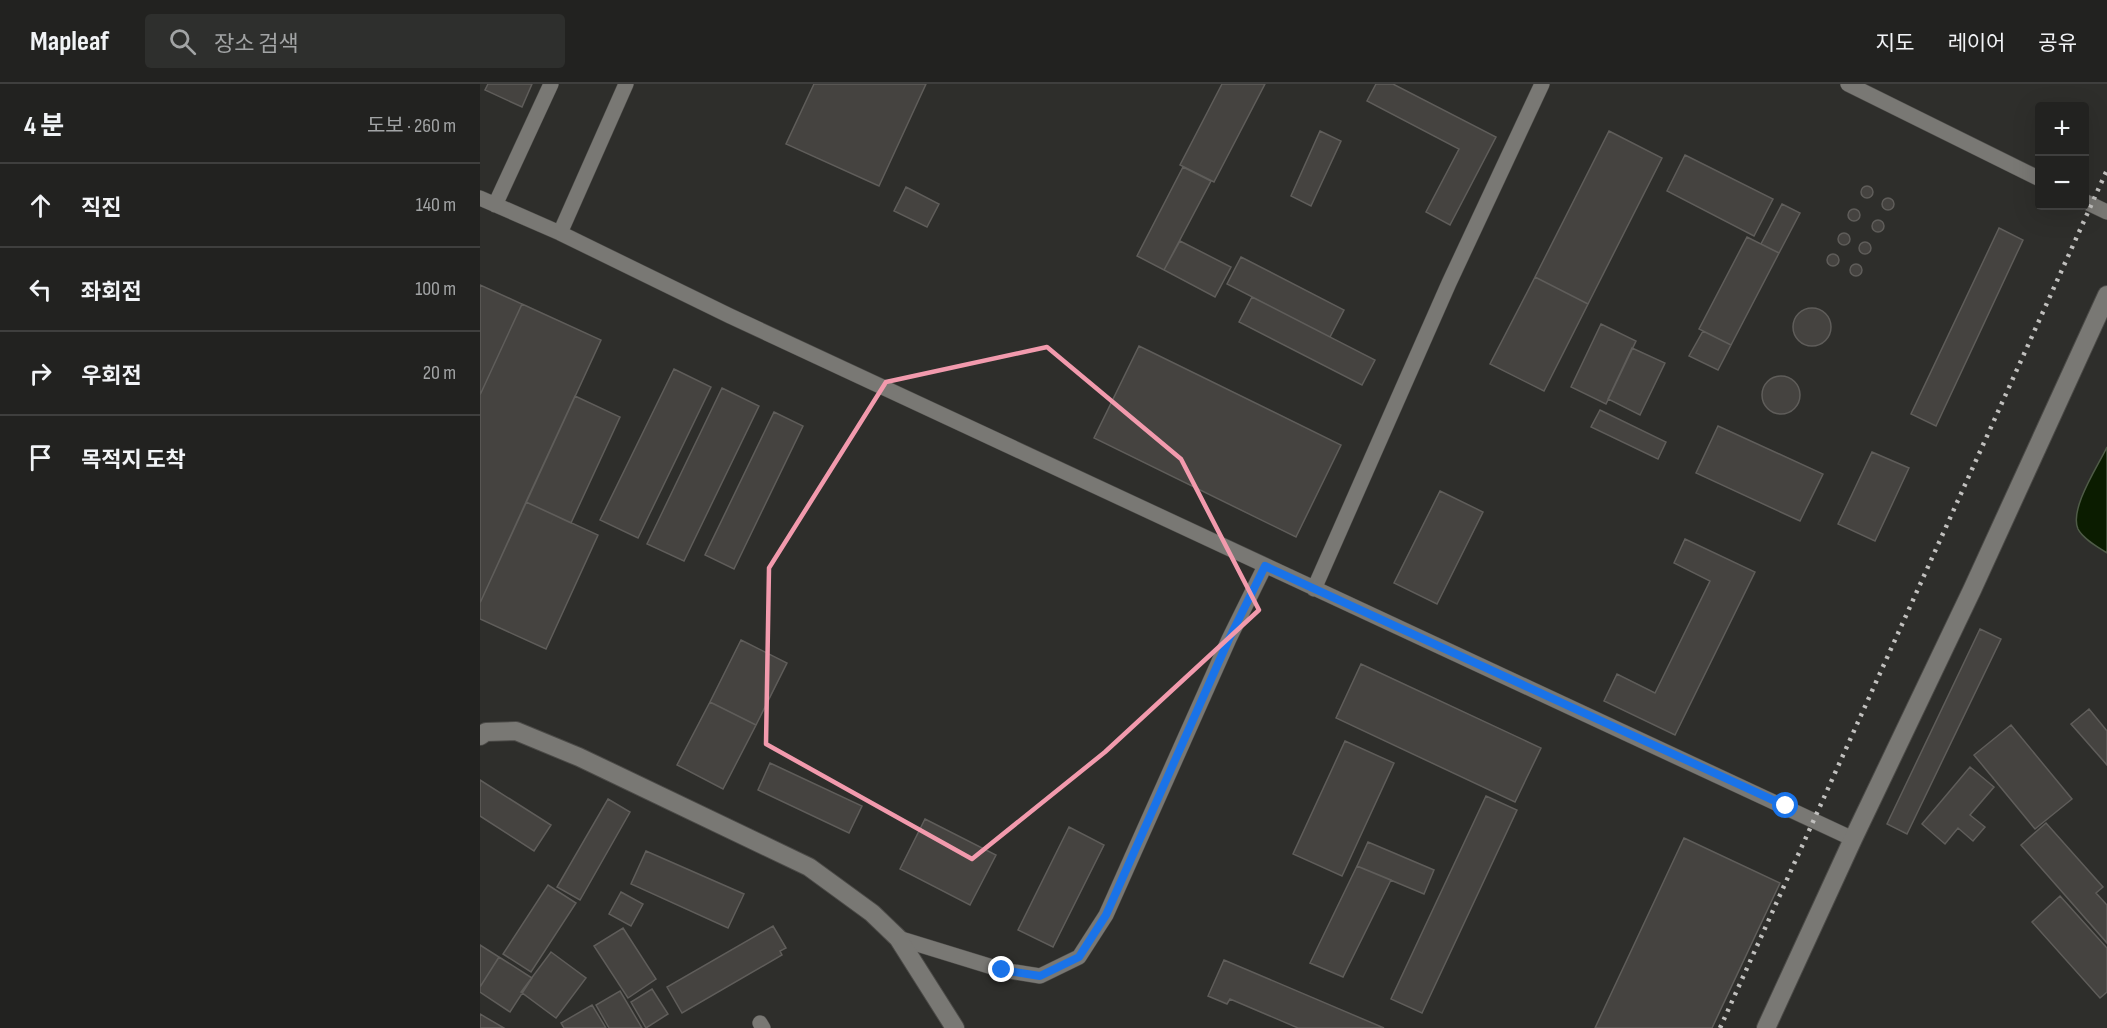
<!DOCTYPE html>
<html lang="ko">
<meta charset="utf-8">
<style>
:root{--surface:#222220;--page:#2e2f2d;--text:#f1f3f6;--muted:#a2a4a5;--line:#3f3f3e}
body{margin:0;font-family:"Sofia Sans Condensed","Noto Sans KR",sans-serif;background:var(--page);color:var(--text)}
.controls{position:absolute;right:18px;top:18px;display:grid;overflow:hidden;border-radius:6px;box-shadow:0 6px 24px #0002}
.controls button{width:54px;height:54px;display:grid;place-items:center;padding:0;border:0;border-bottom:2px solid var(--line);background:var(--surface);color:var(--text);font:30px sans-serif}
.stop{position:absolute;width:18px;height:18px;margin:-14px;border:4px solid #1a73e8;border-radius:50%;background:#fff}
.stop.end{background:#1a73e8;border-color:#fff;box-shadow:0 2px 6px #0008}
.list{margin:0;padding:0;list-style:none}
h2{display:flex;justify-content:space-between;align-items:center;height:78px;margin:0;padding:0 24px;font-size:26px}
h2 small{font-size:20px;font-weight:400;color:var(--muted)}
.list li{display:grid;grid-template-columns:39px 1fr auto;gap:18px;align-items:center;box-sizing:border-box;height:84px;padding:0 24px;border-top:2px solid var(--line)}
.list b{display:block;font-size:22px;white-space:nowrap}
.list em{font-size:20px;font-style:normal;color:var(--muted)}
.icon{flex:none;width:33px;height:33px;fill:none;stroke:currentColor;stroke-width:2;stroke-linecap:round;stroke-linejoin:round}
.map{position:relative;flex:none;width:1627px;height:944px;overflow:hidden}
header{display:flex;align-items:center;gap:36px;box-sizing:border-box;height:84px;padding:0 30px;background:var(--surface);border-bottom:2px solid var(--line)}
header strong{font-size:28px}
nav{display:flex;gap:33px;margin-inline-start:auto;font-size:21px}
.search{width:420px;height:54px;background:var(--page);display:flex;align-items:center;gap:15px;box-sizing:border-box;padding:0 21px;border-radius:6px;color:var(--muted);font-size:22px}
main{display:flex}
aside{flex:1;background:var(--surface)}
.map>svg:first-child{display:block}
</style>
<header>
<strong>Mapleaf</strong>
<div class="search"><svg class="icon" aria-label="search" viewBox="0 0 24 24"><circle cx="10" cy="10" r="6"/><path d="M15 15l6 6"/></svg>장소 검색</div>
<nav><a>지도</a><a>레이어</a><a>공유</a></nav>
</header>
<main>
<aside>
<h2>4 분<small>도보 · 260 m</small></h2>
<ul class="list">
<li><svg class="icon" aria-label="ahead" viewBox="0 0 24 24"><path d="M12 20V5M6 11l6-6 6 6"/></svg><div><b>직진</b></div><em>140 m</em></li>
<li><svg class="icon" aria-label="left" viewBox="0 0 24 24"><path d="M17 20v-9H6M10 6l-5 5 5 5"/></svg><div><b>좌회전</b></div><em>100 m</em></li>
<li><svg class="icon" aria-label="right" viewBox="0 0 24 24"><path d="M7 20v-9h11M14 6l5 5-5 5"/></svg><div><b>우회전</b></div><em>20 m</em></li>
<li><svg class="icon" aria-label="arrive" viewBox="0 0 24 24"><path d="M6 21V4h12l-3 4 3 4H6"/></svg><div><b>목적지 도착</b></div></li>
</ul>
</aside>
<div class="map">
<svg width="1627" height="944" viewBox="0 0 1627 944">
<rect width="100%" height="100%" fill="#2e2e2b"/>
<!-- water -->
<path fill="#0b1c00" stroke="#4f5b47" stroke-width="1.5" d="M1627 363V469C1618 463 1603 455 1598 445 1589 425 1618 382 1627 363Z"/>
<!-- building -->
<path fill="#454340" stroke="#5f5d5a" stroke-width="1.5" d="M8 0H52L42 23 5 6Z
M334 0H446L399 102 306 60Z
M742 0H785L734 98 700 81Z
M896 0H913L1016 53 970 141 946 128 979 65 887 17Z
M840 47 861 57 831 122 811 112Z
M1129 47 1182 74 1108 220 1055 193Z
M1205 71 1293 115 1274 152 1187 107Z
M703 83 731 97 684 186 657 172Z
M1381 108a6 6 0 1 1 12 0a6 6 0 1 1-12 0Z
M426 103 459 120 447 143 414 127Z
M1402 120a6 6 0 1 1 12 0a6 6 0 1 1-12 0Z
M1302 120 1320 129 1299 169 1281 160Z
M1368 131a6 6 0 1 1 12 0a6 6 0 1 1-12 0Z
M1392 142a6 6 0 1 1 12 0a6 6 0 1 1-12 0Z
M1519 144 1543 156 1456 342 1431 330Z
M1358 155a6 6 0 1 1 12 0a6 6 0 1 1-12 0Z
M1267 153 1299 169 1251 261 1219 245Z
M700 157 751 183 735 213 684 186Z
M1379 164a6 6 0 1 1 12 0a6 6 0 1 1-12 0Z
M1347 176a6 6 0 1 1 12 0a6 6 0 1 1-12 0Z
M761 173 864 226 850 253 747 200Z
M1370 186a6 6 0 1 1 12 0a6 6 0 1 1-12 0Z
M1055 193 1108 220 1064 307 1010 280Z
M0 201 42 220 0 311Z
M772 213 895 276 882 301 759 238Z
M42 220 121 256 0 519V311Z
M1313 243a19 19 0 1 1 38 0a19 19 0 1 1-38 0Z
M1121 240 1156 257 1126 320 1091 303Z
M1223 247 1251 261 1238 286 1209 272Z
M659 262 861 361 816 453 614 354Z
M1152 264 1185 279 1160 331 1128 315Z
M194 285 231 303 158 454 120 436Z
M1282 311a19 19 0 1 1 38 0a19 19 0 1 1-38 0Z
M242 304 279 322 204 477 167 460Z
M95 312 140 333 91 439 46 418Z
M1120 326 1186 358 1178 375 1111 343Z
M294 328 323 342 254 485 225 471Z
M1238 342 1343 390 1320 437 1216 389Z
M1392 368 1429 384 1395 457 1358 440Z
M960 407 1003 428 957 520 914 499Z
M46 418 118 451 66 565 0 535V519Z
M1205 455 1275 488 1195 651 1124 617 1137 590 1175 609 1230 497 1194 479Z
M1500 545 1521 555 1427 750 1407 740Z
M261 556 307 579 276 641 230 618Z
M881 580 1061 664 1035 718 856 634Z
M230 618 276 641 243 705 197 681Z
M1609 625 1627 647V681L1591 640Z
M1531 641 1592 715 1555 745 1494 671Z
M865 657 914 679 862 792 813 770Z
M290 679 382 722 369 749 278 706Z
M1490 683 1514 703 1490 731 1505 743 1493 757 1478 744 1465 760 1442 740Z
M0 696 71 741 54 767 0 732Z
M1006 712 1037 726 942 929 911 915Z
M128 715 150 728 100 816 77 803Z
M445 735 516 771 490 821 420 785Z
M1566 739 1623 803 1616 809 1627 821V859L1541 761Z
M589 743 624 761 573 863 538 846Z
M1204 754 1300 799 1232 944H1115Z
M888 758 954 786 944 810 877 782Z
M166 767 264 810 248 844 151 800Z
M877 782 911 796 863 893 830 879Z
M68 801 96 819 51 888 23 870Z
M141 808 163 820 151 842 129 830Z
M1580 812 1627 864V908L1620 914 1552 838Z
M293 842 306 864 300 867 302 871 202 929 187 903Z
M143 844 176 895 148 914 114 862Z
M0 861 19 873 0 903Z
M71 868 106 894 76 934 41 908Z
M19 873 52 894 30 928 0 908V903Z
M744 876 904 944H818L750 915 747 920 728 912Z
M172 905 188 930 166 944 151 918Z
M140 907 162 944H129L116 921Z
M112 921 126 944H84L81 939Z
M0 930 24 944H0Z"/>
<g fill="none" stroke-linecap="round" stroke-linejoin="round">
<defs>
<path id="service" d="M1368 0 1560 95
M0 114 80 149 250 232 1373 755
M1604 117 1627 128
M15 121 71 0
M80 149 146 0
M834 505 969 199 1062 0
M418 854 522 886 560 892 599 873 626 831 749 555 785 482
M280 939 283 944"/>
<path id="minor" d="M0 652 6 648 36 647 99 673 329 783 392 829 418 854 475 944
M1286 944 1373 755 1492 506 1627 211"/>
</defs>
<!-- service casing -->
<use href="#service" stroke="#4b4a47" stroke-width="16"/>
<!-- minor casing -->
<use href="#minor" stroke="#4b4a47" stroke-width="20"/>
<!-- service -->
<use href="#service" stroke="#797874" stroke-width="15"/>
<!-- minor -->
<use href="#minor" stroke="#797874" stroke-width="18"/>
<!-- rail -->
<path stroke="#c1c0be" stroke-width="4.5" stroke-dasharray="3 6" stroke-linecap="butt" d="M1240 944 1627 86"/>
</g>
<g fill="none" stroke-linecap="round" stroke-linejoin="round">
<!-- route -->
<path stroke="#1a73e8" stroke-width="8" d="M522 886 560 892 599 873 626 831 749 555 785 482 1306 722"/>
</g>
<!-- marked area -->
<path fill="none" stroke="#f29aad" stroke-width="4.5" stroke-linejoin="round" d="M567 263 701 375 779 526 625 668 492 775 286 660 289 484 406 298Z"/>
</svg>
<div class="controls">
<button>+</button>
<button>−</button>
</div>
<div class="stop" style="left:1306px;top:722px"></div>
<div class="stop end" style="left:522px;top:886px"></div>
</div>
</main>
